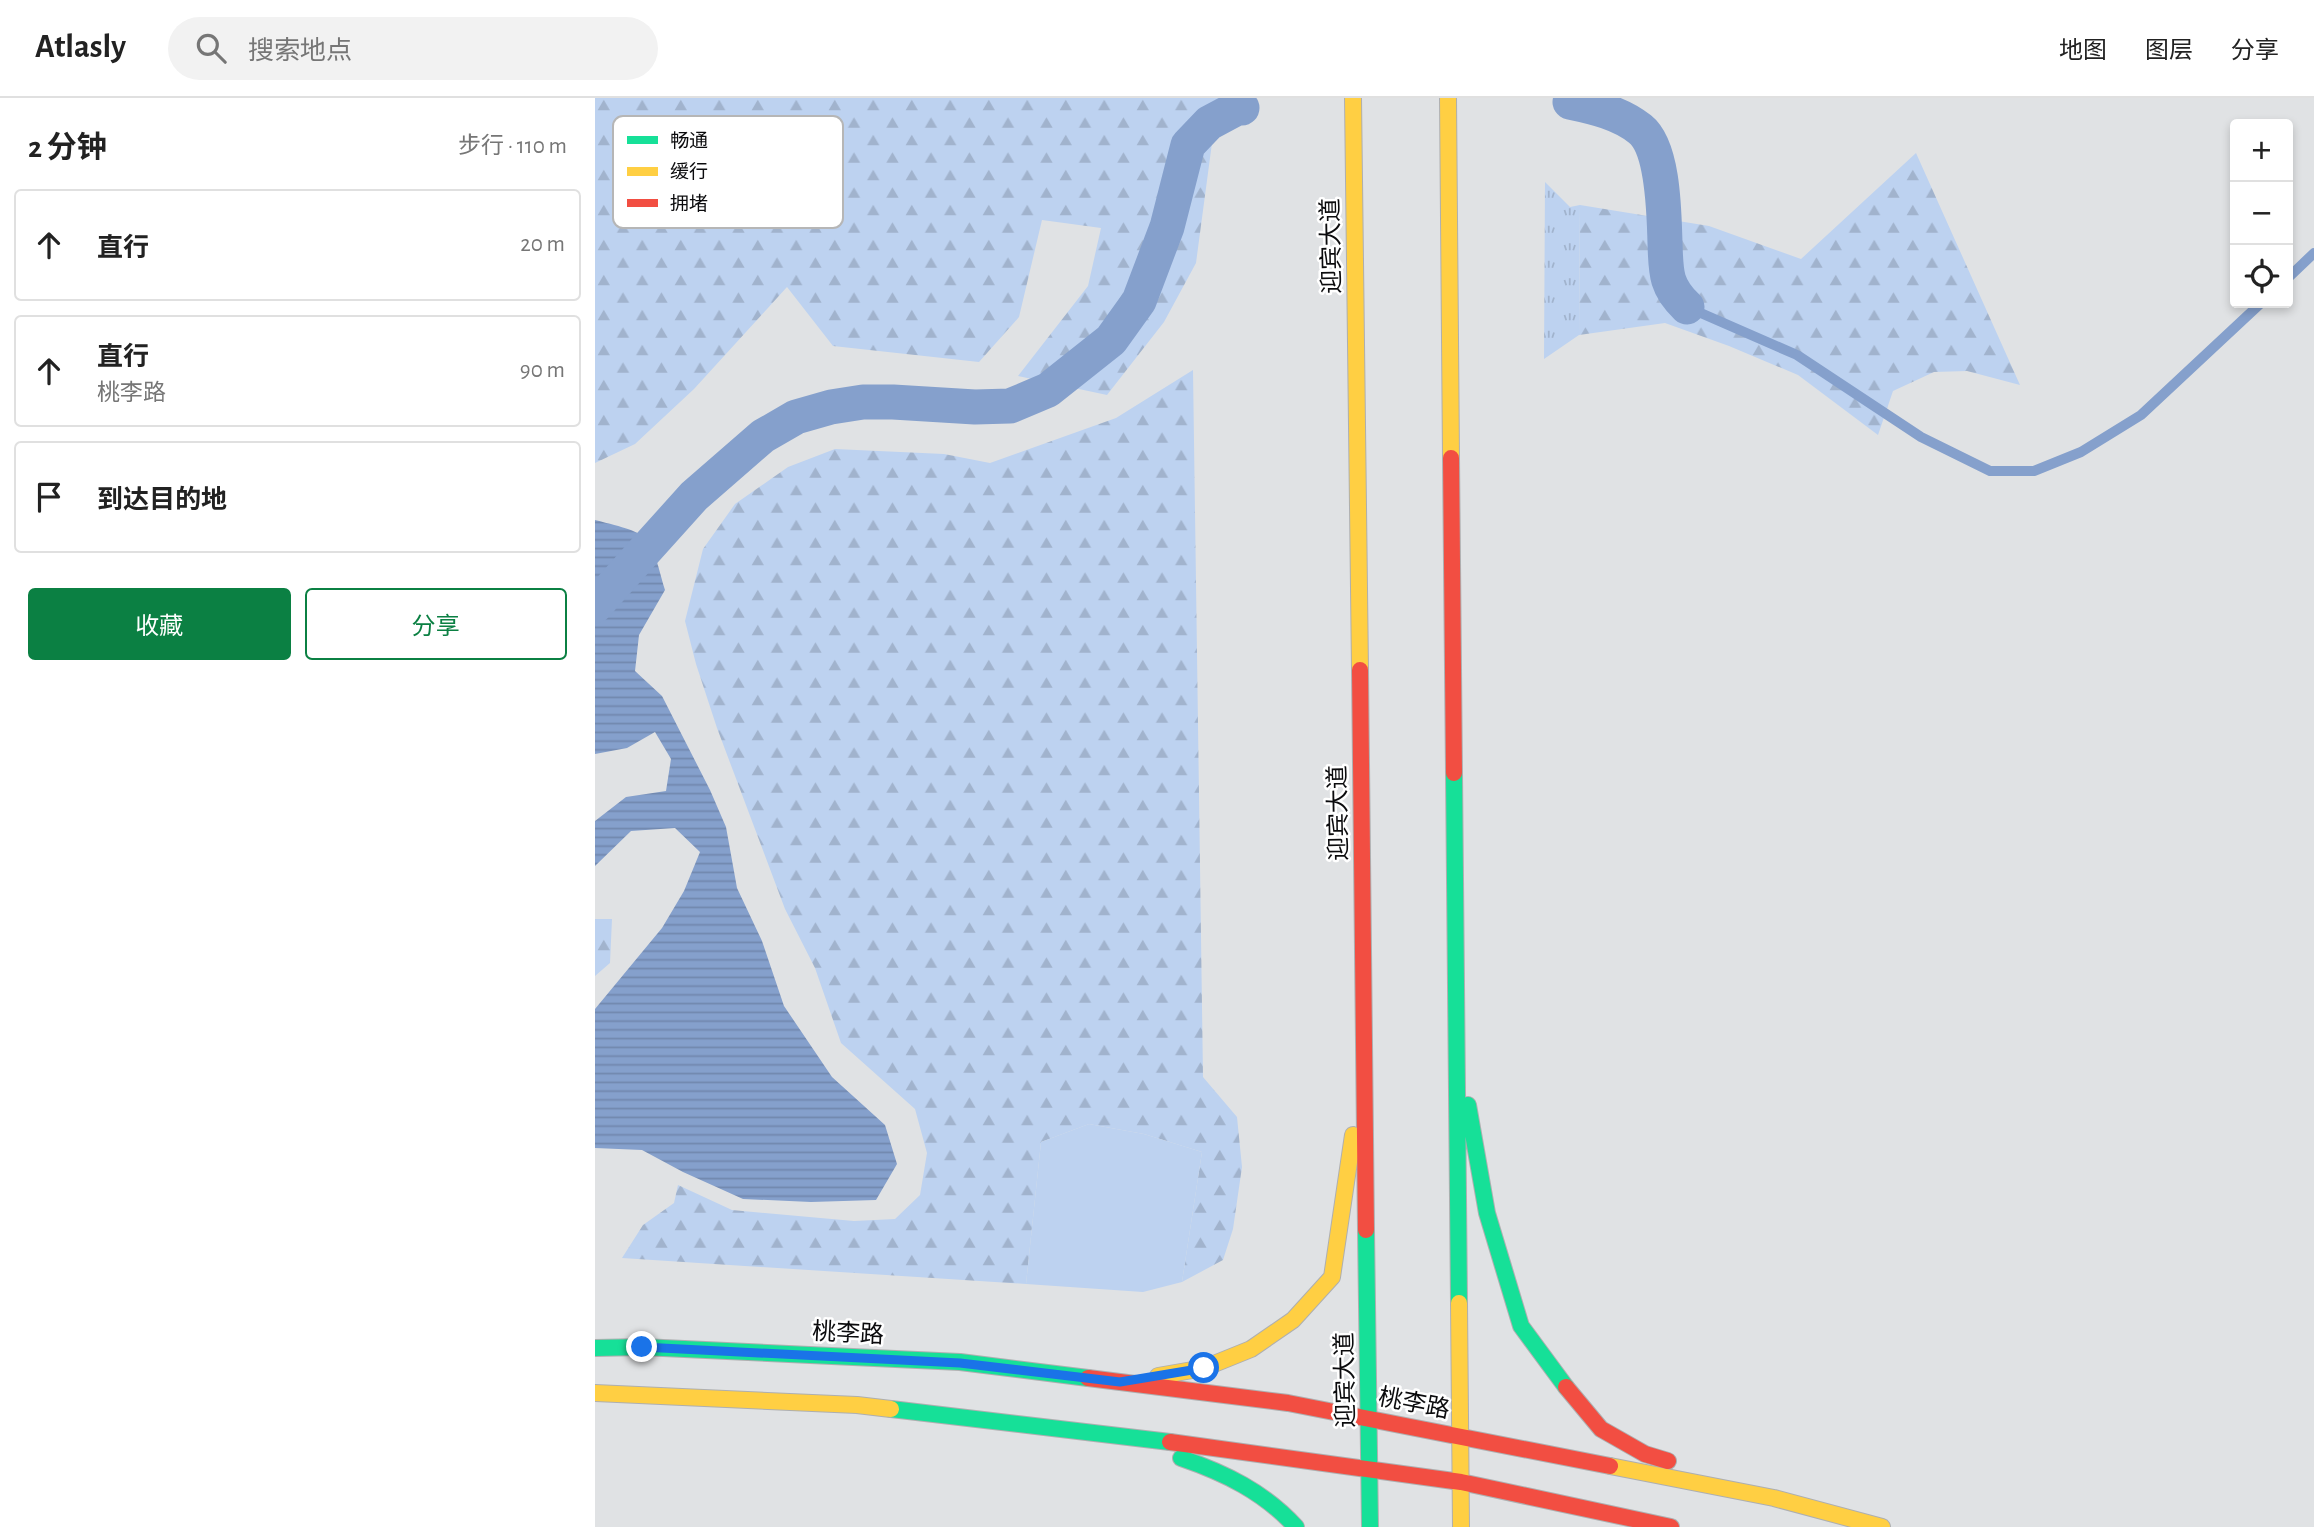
<!DOCTYPE html>
<html lang="zh">
<meta charset="utf-8">
<style>
:root{--surface:#fff;--page:#f2f2f2;--text:#222;--muted:#767676;--line:#e0e0e0;--accent:#0b8043}
body{margin:0;font-family:"Alegreya Sans","Noto Sans SC",sans-serif;background:var(--page);color:var(--text)}
.controls{position:absolute;right:21px;top:21px;display:grid;overflow:hidden;border-radius:7px;box-shadow:0 4px 10px #0003}
.controls button{width:63px;height:63px;display:grid;place-items:center;padding:0;border:0;border-bottom:2px solid var(--line);background:var(--surface);color:var(--text);font:35px sans-serif}
.stop{position:absolute;width:21px;height:21px;margin:-16px;border:5px solid #1a73e8;border-radius:50%;background:#fff}
.stop.end{background:#1a73e8;border-color:#fff;box-shadow:0 2px 7px #0008}
.list{margin:0;padding:0;list-style:none}
h2{display:flex;justify-content:space-between;align-items:center;height:91px;margin:0;padding:0 28px;font-size:30px}
h2 small{font-size:23px;font-weight:400;color:var(--muted)}
.list li{display:grid;grid-template-columns:46px 1fr auto;gap:21px;align-items:center;box-sizing:border-box;height:112px;margin:0 14px 14px;padding:0 14px;border:2px solid var(--line);border-radius:7px}
.list b{display:block;font-size:26px;white-space:nowrap}
.list p{margin:0;font-size:23px;white-space:nowrap;color:var(--muted)}
.list em{font-size:23px;font-style:normal;color:var(--muted)}
.actions{display:flex;gap:14px;padding:21px 28px}
.actions a{flex:1;padding:16px 0;border:2px solid var(--accent);border-radius:7px;text-align:center;font-size:24px;color:var(--accent)}
.actions .main{background:var(--accent);color:#fff}
.icon{flex:none;width:38px;height:38px;fill:none;stroke:currentColor;stroke-width:2;stroke-linecap:round;stroke-linejoin:round}
.map{position:relative;flex:none;width:1719px;height:1429px;overflow:hidden}
header{display:flex;align-items:center;gap:42px;box-sizing:border-box;height:98px;padding:0 35px;background:var(--surface);border-bottom:2px solid var(--line)}
header strong{font-size:33px}
nav{display:flex;gap:38px;margin-inline-start:auto;font-size:24px}
.search{width:490px;height:63px;background:var(--page);display:flex;align-items:center;gap:18px;box-sizing:border-box;padding:0 24px;border-radius:38px;color:var(--muted);font-size:26px}
main{display:flex}
aside{flex:1;background:var(--surface)}
.map>svg:first-child{display:block}
</style>
<header>
<strong>Atlasly</strong>
<div class="search"><svg class="icon" aria-label="search" viewBox="0 0 24 24"><circle cx="10" cy="10" r="6"/><path d="M15 15l6 6"/></svg>搜索地点</div>
<nav><a>地图</a><a>图层</a><a>分享</a></nav>
</header>
<main>
<aside>
<h2>2 分钟<small>步行 · 110 m</small></h2>
<ul class="list">
<li><svg class="icon" aria-label="ahead" viewBox="0 0 24 24"><path d="M12 20V5M6 11l6-6 6 6"/></svg><div><b>直行</b></div><em>20 m</em></li>
<li><svg class="icon" aria-label="ahead" viewBox="0 0 24 24"><path d="M12 20V5M6 11l6-6 6 6"/></svg><div><b>直行</b><p>桃李路</p></div><em>90 m</em></li>
<li><svg class="icon" aria-label="arrive" viewBox="0 0 24 24"><path d="M6 21V4h12l-3 4 3 4H6"/></svg><div><b>到达目的地</b></div></li>
</ul>
<div class="actions"><a class="main">收藏</a><a>分享</a></div>
</aside>
<div class="map">
<svg width="1719" height="1429" viewBox="0 0 1719 1429">
<defs>
<pattern id="grass-tufts" width="24" height="20" patternUnits="userSpaceOnUse" patternTransform="scale(1.75)"><rect width="24" height="20" fill="#bdd2f0"/><path d="M3 7l-1-3M5 7V3M7 7l1-3M15 17l-1-3M17 17v-4M19 17l1-3" fill="none" stroke="#a1b3cd"/></pattern>
<pattern id="forest-firs" width="22" height="20" patternUnits="userSpaceOnUse" patternTransform="scale(1.75)"><rect width="22" height="20" fill="#bdd2f0"/><path d="M5 1l3.5 6h-7zM16 11l3.5 6h-7z" fill="#a1b3cd"/></pattern>
<pattern id="water-rules" width="6" height="5" patternUnits="userSpaceOnUse" patternTransform="scale(1.75)"><rect width="6" height="5" fill="#85a0cc"/><path d="M0 2.5h6" fill="none" stroke="#7288ae"/></pattern>
</defs>
<rect width="100%" height="100%" fill="#e0e2e4"/>
<!-- grass -->
<path fill="url(#grass-tufts)" d="M950 84 975 109 985 107 984 237 949 261Z"/>
<!-- forest -->
<path fill="url(#forest-firs)" d="M0 0H623L601 165 569 224 512 297 423 278 493 188 506 130 447 122 424 219 384 264 238 248 192 189 99 291 40 346 0 365Z
M1321 55 1425 287 1372 273 1339 274 1298 293 1283 337 1203 277 1134 248 1070 225 984 237 985 107 1114 128 1206 161Z
M598 272 608 979 642 1019 647 1069 638 1131 628 1162 587 1184 607 1054 549 1036 494 1026 446 1044 431 1186 27 1160 48 1127 79 1105 83 1087 137 1112 259 1123 300 1121 325 1097 332 1055 320 1011 246 945 220 870 190 811 122 630 101 566 90 523 108 451 140 406 193 369 240 351 349 356 395 365 521 320Z
M0 821H17L15 865 0 878Z"/>
<!-- garden -->
<path fill="#bdd2f0" d="M494 1026 549 1036 607 1054 587 1184 548 1194 431 1186 446 1044Z"/>
<!-- water -->
<path fill="url(#water-rules)" d="M0 422C59 437 54 435 70 492L44 537 40 573 67 598 115 692 131 729 142 790 167 843 189 908 237 979 290 1027 302 1066 281 1102 216 1104 148 1101 88 1074 47 1052 0 1050V911L67 830 89 793 105 754 80 730 36 733 0 768V723L31 699 71 693 76 661 60 634 32 650 0 656Z"/>
<g fill="none" stroke-linecap="round" stroke-linejoin="round">
<!-- stream -->
<path stroke="#85a0cc" stroke-width="10" d="M1693 180 1719 155
M1092 209 1202 257 1326 339 1395 373H1439L1486 354 1546 317 1666 205"/>
<!-- canal -->
<path stroke="#85a0cc" stroke-width="35" d="M975 4C999 9 1025 15 1045 31 1069 50 1069 116 1070 145 1071 174 1070 188 1092 209
M0 508 99 398 168 338 201 319 236 309 268 304H298L380 309 415 308 453 292 516 242 544 203 572 129 593 47 614 25 642 10H647"/>
<defs>
<path id="fast" d="M859 675 864 1205
M873 1007 892 1115 926 1228 971 1289
M771 1132 775 1429
M0 1250 47 1249 365 1264 493 1280
M296 1311 575 1344
M586 1360C630 1375 669 1394 701 1429"/>
<path id="slow" d="M758 0 765 572
M853 0 856 360
M864 1205 866 1429
M563 1278 609 1270 656 1251 698 1222 737 1179 758 1037
M0 1295 262 1307 296 1311
M1015 1368 1179 1400 1287 1429"/>
<path id="jam" d="M856 360 859 675
M765 572 771 1132
M493 1280 693 1305 1015 1368
M971 1289 1006 1331 1050 1356 1073 1363
M575 1344 866 1384 1076 1429"/>
</defs>
<!-- fast casing -->
<use href="#fast" stroke="#aeafb0" stroke-width="18"/>
<!-- slow casing -->
<use href="#slow" stroke="#aeafb0" stroke-width="18"/>
<!-- jam casing -->
<use href="#jam" stroke="#aeafb0" stroke-width="18"/>
<!-- fast -->
<use href="#fast" stroke="#16e098" stroke-width="16"/>
<!-- slow -->
<use href="#slow" stroke="#ffcf43" stroke-width="16"/>
<!-- jam -->
<use href="#jam" stroke="#f24e42" stroke-width="16"/>
</g>
<g fill="none" stroke-linecap="round" stroke-linejoin="round">
<!-- route -->
<path stroke="#1a73e8" stroke-width="9" d="M47 1249 365 1265 525 1284 609 1270"/>
</g>
<g text-anchor="middle" dominant-baseline="central" stroke-width="5" stroke-linejoin="round" paint-order="stroke">
<!-- street labels -->
<g font-size="24" fill="#0b0b0d" stroke="#fff">
<text transform="translate(737 148) rotate(-91)">迎宾大道</text>
<text transform="translate(744 715) rotate(-91)">迎宾大道</text>
<text transform="translate(253 1236) rotate(3)">桃李路</text>
<text transform="translate(751 1282) rotate(-91)">迎宾大道</text>
<text transform="translate(819 1306) rotate(11)">桃李路</text>
</g>
</g>
<!-- legend -->
<rect x="18" y="18" width="230" height="112" rx="10" fill="#fff" stroke="#b6b6b6" stroke-width="2"/>
<rect x="32" y="38" width="31" height="8" fill="#16e098"/>
<rect x="32" y="69" width="31" height="9" fill="#ffcf43"/>
<rect x="32" y="101" width="31" height="8" fill="#f24e42"/>
<g font-size="19" fill="#0b0b0d">
<text x="75" y="49">畅通</text>
<text x="75" y="80">缓行</text>
<text x="75" y="112">拥堵</text>
</g>
</svg>
<div class="controls">
<button>+</button>
<button>−</button>
<button><svg class="icon" aria-label="locate" viewBox="0 0 24 24"><circle cx="12" cy="12" r="6"/><path d="M12 2v4M12 18v4M2 12h4M18 12h4"/></svg></button>
</div>
<div class="stop" style="left:609px;top:1270px"></div>
<div class="stop end" style="left:47px;top:1249px"></div>
</div>
</main>
